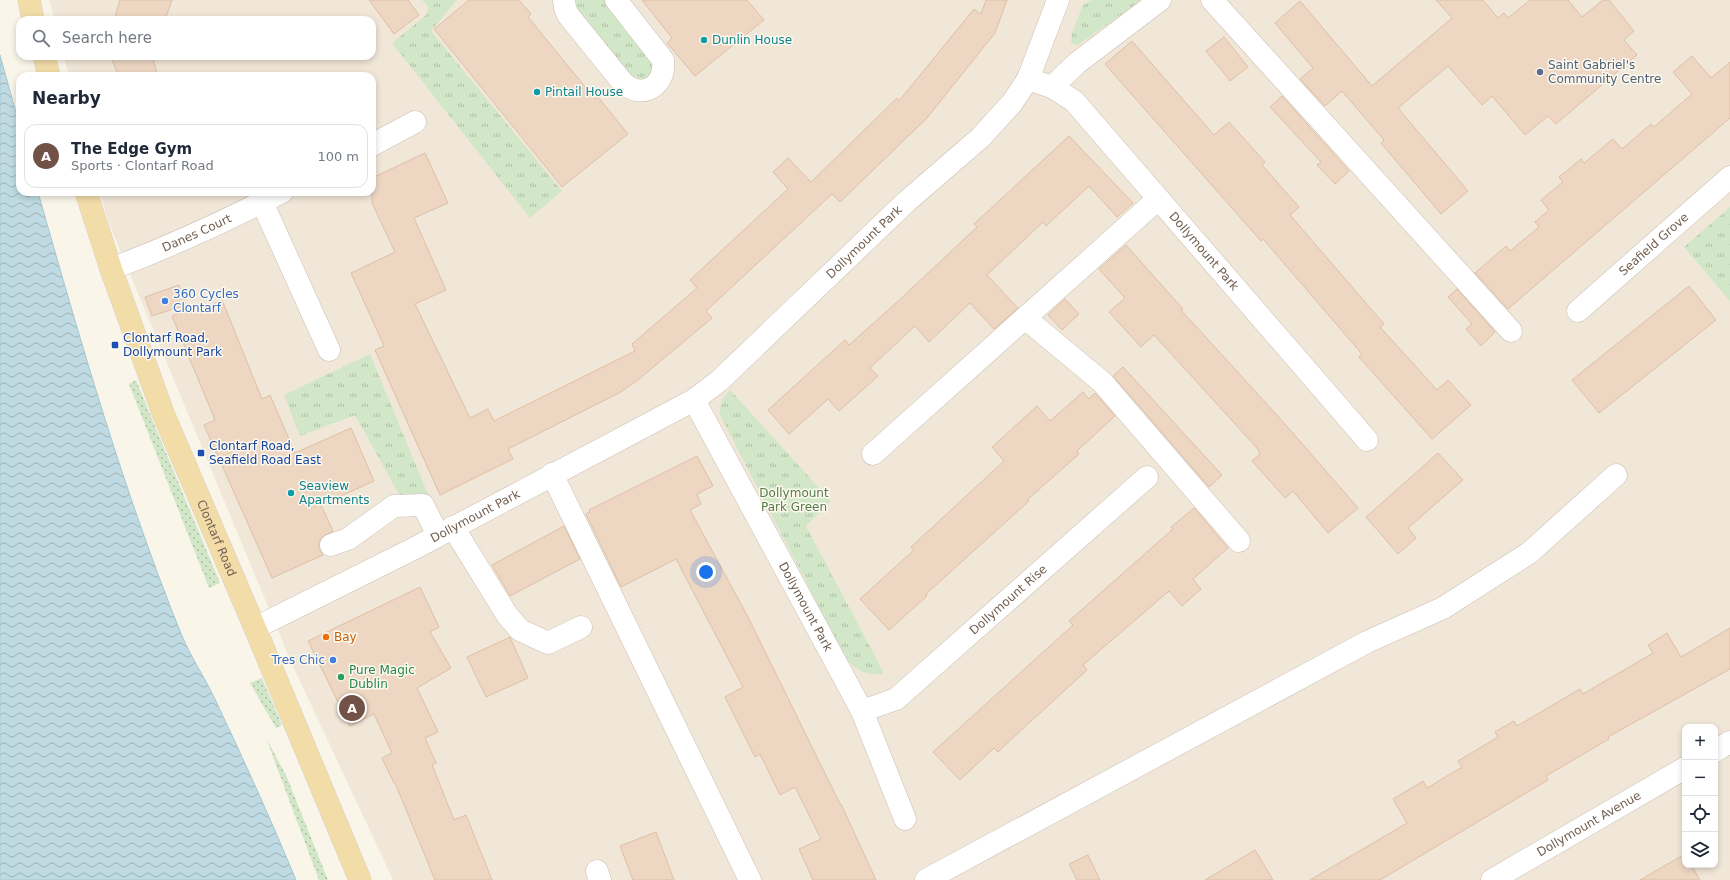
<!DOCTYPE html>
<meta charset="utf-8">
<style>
:root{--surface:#fff;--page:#f2f2f3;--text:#1f2937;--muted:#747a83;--line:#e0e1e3;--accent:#725147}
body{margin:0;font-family:"DejaVu Sans",sans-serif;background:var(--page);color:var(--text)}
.controls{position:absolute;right:12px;bottom:12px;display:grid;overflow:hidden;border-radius:8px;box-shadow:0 2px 6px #0003}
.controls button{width:36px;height:36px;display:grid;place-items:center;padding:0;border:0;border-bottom:1px solid var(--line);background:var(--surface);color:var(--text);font:20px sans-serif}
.you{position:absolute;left:706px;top:572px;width:14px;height:14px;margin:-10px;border:3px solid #fff;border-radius:50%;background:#1a73e8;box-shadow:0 0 0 6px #1a73e833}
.badge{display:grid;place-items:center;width:26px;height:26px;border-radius:50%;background:var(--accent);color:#fff;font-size:13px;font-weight:700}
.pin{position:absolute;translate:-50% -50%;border:2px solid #fff;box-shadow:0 1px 4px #0006}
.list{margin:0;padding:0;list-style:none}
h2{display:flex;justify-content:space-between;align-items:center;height:52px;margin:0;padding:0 16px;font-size:17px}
h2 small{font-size:13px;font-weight:400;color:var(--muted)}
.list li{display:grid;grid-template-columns:26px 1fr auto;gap:12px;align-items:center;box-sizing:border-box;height:64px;margin:0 8px 8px;padding:0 8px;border:1px solid var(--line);border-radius:12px}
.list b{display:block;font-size:15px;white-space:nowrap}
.list p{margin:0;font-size:13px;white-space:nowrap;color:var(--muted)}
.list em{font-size:13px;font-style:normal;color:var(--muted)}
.icon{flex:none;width:22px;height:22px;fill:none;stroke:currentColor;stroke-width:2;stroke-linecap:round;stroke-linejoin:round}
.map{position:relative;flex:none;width:1730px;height:880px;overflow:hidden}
.search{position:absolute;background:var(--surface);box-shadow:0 2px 6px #0003;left:16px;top:16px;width:360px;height:44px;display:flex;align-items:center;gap:10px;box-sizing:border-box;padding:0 14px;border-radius:12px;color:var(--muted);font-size:15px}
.panel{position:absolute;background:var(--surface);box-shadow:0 2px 6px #0003;left:16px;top:72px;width:360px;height:124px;border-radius:12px}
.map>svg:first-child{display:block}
</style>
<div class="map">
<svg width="1730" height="880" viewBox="0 0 1730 880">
<defs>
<pattern id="grass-dots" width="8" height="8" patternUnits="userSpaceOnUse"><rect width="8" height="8" fill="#d2e7c8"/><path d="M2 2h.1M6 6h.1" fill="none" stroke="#afbea5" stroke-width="1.8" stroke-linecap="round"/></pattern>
<pattern id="park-tufts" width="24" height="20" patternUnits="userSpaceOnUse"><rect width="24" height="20" fill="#d2e7c8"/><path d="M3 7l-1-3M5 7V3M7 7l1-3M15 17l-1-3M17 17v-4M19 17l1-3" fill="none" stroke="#afbea5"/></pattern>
<pattern id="water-waves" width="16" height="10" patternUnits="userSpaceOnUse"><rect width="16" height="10" fill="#bfdae2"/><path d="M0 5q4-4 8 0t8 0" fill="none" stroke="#a0b4ba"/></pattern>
</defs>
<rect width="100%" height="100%" fill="#faf5e9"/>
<!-- residential -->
<path fill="#f1e7d8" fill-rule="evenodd" d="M49 0H1730V880H393L291 662 108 221 100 192H372V76H69L64 56H372V20H55ZM1685 727H1715V865H1685Z"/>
<!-- grass -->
<path fill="url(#grass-dots)" d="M136 380 220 583 209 588 129 384Z
M262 678 282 725 276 728 250 683Z
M266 738 286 775 328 880H319Z"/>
<!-- park -->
<path fill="url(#park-tufts)" d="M422 0H457L431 31 562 191 530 218 392 43 425 16 429 8Z
M574 0H608L658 71 646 83 630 78 573 3Z
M1092 0H1142L1078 45 1071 43 1072 33 1083 5Z
M1730 207V301L1684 247Z
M370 354 430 499 406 507 355 415 300 436 284 395Z
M730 390 831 501 806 526 884 673C868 677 858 671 846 659L721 417C718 406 722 399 730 390Z"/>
<!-- water -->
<path fill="url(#water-waves)" stroke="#a6c8d3" d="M0 55 20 127V192H38C80 340 124 493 182 636 190 655 203 675 213 695 242 756 270 817 296 880H0Z"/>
<!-- building -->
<path fill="#edd7c3" stroke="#debfa5" d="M120 0H172L165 20H114Z
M369 0H408L419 15 394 34Z
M469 0H519L531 14 528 17 595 99 598 97 628 134 562 187 434 29Z
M642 0H747L764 20 695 76 667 43 672 38Z
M986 0H1007L995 33 927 118 840 202 832 194 706 311 712 318 638 380 619 393 508 449 513 459 440 495 375 350 384 346 351 273 395 252 372 203V178L425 153 448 203 414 218 446 290 415 304 470 418 488 409 494 421 635 351 632 344 697 288 690 280 788 189 773 172 788 158 811 182 897 98 899 101 974 9 981 14Z
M1436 0H1483L1498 18 1504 13 1508 18 1530 0H1568L1582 17 1603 0H1609L1634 31 1624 40 1637 55 1556 124 1548 116 1525 135 1492 96 1482 105 1448 66 1398 108 1468 191 1441 214 1381 143 1384 140 1342 91 1325 106 1300 79 1313 68 1275 23 1300 1 1372 86 1452 18Z
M1224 37 1248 67 1230 81 1206 51Z
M1132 41 1214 135 1229 122 1265 162 1262 165 1299 207 1290 215 1384 324 1380 327 1437 390 1448 380 1471 405 1432 439 1359 357 1362 354 1282 261 1263 239 1261 241 1105 64Z
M111 56H152L158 76H118Z
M1692 56 1711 78 1730 62V118L1508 309 1475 273 1506 246 1510 251 1539 227 1535 222 1549 210 1541 200 1563 182 1559 177 1581 159 1584 163 1613 139 1622 149 1651 124 1654 127 1692 94 1673 72Z
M1282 96 1349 171 1335 184 1317 165 1321 162 1270 107Z
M1069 136 1133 203 1117 217 1089 186 1046 226 1043 222 987 275 1018 308 994 329 970 303 929 342 915 326 870 368 878 376 839 411 828 399 789 434 768 410 845 340 849 345 895 304 977 227 974 224Z
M1126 245 1183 309 1181 310 1285 424 1358 508 1328 533 1293 491 1285 498 1252 461 1260 454 1257 448 1154 335 1141 347 1109 312 1125 298 1099 269Z
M179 285 186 305 152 316 145 297Z
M1689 286 1716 320 1599 413 1572 380Z
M1457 289 1495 332 1481 346 1466 329 1472 324 1448 297Z
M1065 299 1079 314 1062 330 1048 315Z
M222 300 262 399 270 395 295 453 351 428 374 481 321 505 333 531 322 537 319 542V549L323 555 272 578 204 425 215 420 172 316 202 303 204 308Z
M1123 367 1222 475 1209 487 1113 376Z
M1083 392 1089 399 1095 393 1115 416 1077 451 1079 454 1027 500 1029 501 926 594 927 596 889 630 860 599 914 550 911 547 1004 461 992 447 1037 406 1050 421Z
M1438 453 1463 480 1408 528 1416 538 1398 554 1366 517Z
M697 456 713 486 697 494 701 504 690 510 748 617 840 804H841L876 880H813L799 849 821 839 795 787 780 795 760 754 755 757 725 697 743 687 676 559 621 587 586 514 590 512 589 510Z
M1194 508 1228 548 1193 579 1201 589 1182 606 1169 591 1083 665 1087 670 1017 734 998 752 994 748 960 780 933 752 1073 625 1069 621 1173 529 1171 527Z
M564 526 580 559 510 596 492 565Z
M420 587 439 627 430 632 451 668 417 688 438 732 425 738 436 763 432 765 454 820 466 815 492 880H435L395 783H394L382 758 392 753 374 714 350 726 308 641Z
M1730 628V669L1608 737 1609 739 1546 776 1548 780 1380 880H1310L1407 823 1393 799 1423 781 1427 788 1462 767 1458 761 1498 737 1495 732 1514 721 1517 726 1580 689 1583 694 1653 653 1648 645 1667 633 1681 657Z
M510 637 528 678 486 697 467 657Z
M656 832 674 880H633L620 846Z
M1255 850 1273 880H1205Z
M1685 854V865H1691L1700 880H1640Z
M1088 855 1100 880H1077L1069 864Z"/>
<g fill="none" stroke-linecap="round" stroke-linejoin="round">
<defs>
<g id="minor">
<path d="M564 0 565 8 568 15 623 83C643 100 666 86 663 60L616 0"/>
<path d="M1212 0 1511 331"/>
<path id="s1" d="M1028 79 1052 87 1074 101 1367 440"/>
<path d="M1052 87 1077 63 1160 0"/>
<path d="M372 145 415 122"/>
<path d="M262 202 329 350"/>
<path id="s2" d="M111 269C169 247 226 221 282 192"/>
<path id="s3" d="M1578 311 1730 177"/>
<path d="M1025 318 1102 382 1239 541"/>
<path id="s4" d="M694 400 862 711 905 819"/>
<path d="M873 454 1158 199"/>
<path d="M552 474 750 880"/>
<path d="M453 527 507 615 520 630 548 643 581 627"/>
<path d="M331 545 348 539 394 506 423 505 438 535"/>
<path id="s5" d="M255 628 415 548 694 400 719 381 906 202 980 138 1012 103 1028 79 1058 0"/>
<path id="s6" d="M862 711 896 699 1147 477"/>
<path d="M1715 751 1730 742"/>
<path d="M597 871 600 880"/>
<path d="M926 880 1367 642 1443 608 1529 553 1616 475"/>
<path id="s7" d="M1492 880 1685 768"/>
</g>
<g id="major">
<path d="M29 0 33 20"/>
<path d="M44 56 49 76"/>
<path id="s8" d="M86 192 111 269 163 413 255 628 360 880"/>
</g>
</defs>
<!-- minor casing -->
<use href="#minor" stroke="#cbbeb0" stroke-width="23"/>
<!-- major casing -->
<use href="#major" stroke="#d8d2ce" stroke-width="23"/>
<!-- minor -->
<use href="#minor" stroke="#fff" stroke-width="22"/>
<!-- major -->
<use href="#major" stroke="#f2dca8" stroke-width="22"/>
</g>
<!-- markers -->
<g fill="#0f9aa8" stroke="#fdf9ef" stroke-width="1.5">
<circle cx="704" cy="40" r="4"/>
<circle cx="537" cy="92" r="4"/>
<circle cx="291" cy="493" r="4"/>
</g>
<circle fill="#5c6f8a" stroke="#fdf9ef" stroke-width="1.5" cx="1540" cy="72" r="4"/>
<g fill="#3f7fe0" stroke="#fdf9ef" stroke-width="1.5">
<circle cx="165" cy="301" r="4"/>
<circle cx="333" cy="660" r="4"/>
</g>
<g fill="#1a4fb4" stroke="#fdf9ef" stroke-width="1.5">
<rect x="111" y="341" width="8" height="8" rx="2"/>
<rect x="197" y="449" width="8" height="8" rx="2"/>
</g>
<circle fill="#e8710a" stroke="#fdf9ef" stroke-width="1.5" cx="326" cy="637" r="4"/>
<circle fill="#2e9e5b" stroke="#fdf9ef" stroke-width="1.5" cx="341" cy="677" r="4"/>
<g text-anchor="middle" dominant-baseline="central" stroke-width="3" stroke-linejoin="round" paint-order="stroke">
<!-- culture labels -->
<g font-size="12" fill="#0d838f" stroke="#fdf9ef" text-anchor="start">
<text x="712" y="40">Dunlin House</text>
<text x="545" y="92">Pintail House</text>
<text x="299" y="486">Seaview<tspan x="299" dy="14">Apartments</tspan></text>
</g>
<!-- service labels -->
<g font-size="12" fill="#4e5e75" stroke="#fdf9ef" text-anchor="start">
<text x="1548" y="65">Saint Gabriel's<tspan x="1548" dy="14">Community Centre</tspan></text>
</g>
<!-- street labels -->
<g font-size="12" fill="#725e4f" stroke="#fdf9ef">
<text stroke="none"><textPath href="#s2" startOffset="93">Danes Court</textPath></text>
<text stroke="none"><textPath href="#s5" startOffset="727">Dollymount Park</textPath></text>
<text stroke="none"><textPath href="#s3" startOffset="101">Seafield Grove</textPath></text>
<text stroke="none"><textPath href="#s1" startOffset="250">Dollymount Park</textPath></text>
<text stroke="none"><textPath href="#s5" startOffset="247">Dollymount Park</textPath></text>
<text stroke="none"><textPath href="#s8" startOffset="370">Clontarf Road</textPath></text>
<text stroke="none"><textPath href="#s6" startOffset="186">Dollymount Rise</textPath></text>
<text stroke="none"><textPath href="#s4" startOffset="235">Dollymount Park</textPath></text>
<text stroke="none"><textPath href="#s7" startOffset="112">Dollymount Avenue</textPath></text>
</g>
<!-- shop labels -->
<g font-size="12" fill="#366cbe" stroke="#fdf9ef" text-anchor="start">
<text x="173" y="294">360 Cycles<tspan x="173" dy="14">Clontarf</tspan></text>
<text x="325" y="660" text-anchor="end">Tres Chic</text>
</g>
<!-- transit labels -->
<g font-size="12" fill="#164399" stroke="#fdf9ef" text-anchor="start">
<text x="123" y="338">Clontarf Road,<tspan x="123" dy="14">Dollymount Park</tspan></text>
<text x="209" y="446">Clontarf Road,<tspan x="209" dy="14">Seafield Road East</tspan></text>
</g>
<!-- park labels -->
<g font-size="12" fill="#557c4b" stroke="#fdf9ef">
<text x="794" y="493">Dollymount<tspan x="794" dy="14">Park Green</tspan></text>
</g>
<!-- food labels -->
<g font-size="12" fill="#c56008" stroke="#fdf9ef" text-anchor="start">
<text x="334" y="637">Bay</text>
</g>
<!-- leisure labels -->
<g font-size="12" fill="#27864d" stroke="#fdf9ef" text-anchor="start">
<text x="349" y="670">Pure Magic<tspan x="349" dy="14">Dublin</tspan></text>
</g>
</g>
</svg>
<div class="controls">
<button>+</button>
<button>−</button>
<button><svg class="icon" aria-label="locate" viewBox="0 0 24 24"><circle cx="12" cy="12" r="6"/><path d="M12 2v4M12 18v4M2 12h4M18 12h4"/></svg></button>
<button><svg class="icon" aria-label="layers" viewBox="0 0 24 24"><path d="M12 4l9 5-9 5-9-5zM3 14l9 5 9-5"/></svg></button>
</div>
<div class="you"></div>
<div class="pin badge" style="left:352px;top:708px">A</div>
<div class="search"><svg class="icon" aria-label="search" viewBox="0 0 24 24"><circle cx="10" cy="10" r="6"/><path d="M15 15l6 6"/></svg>Search here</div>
<section class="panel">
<h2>Nearby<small></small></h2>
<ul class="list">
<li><span class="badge">A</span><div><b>The Edge Gym</b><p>Sports · Clontarf Road</p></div><em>100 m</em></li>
</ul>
</section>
</div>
